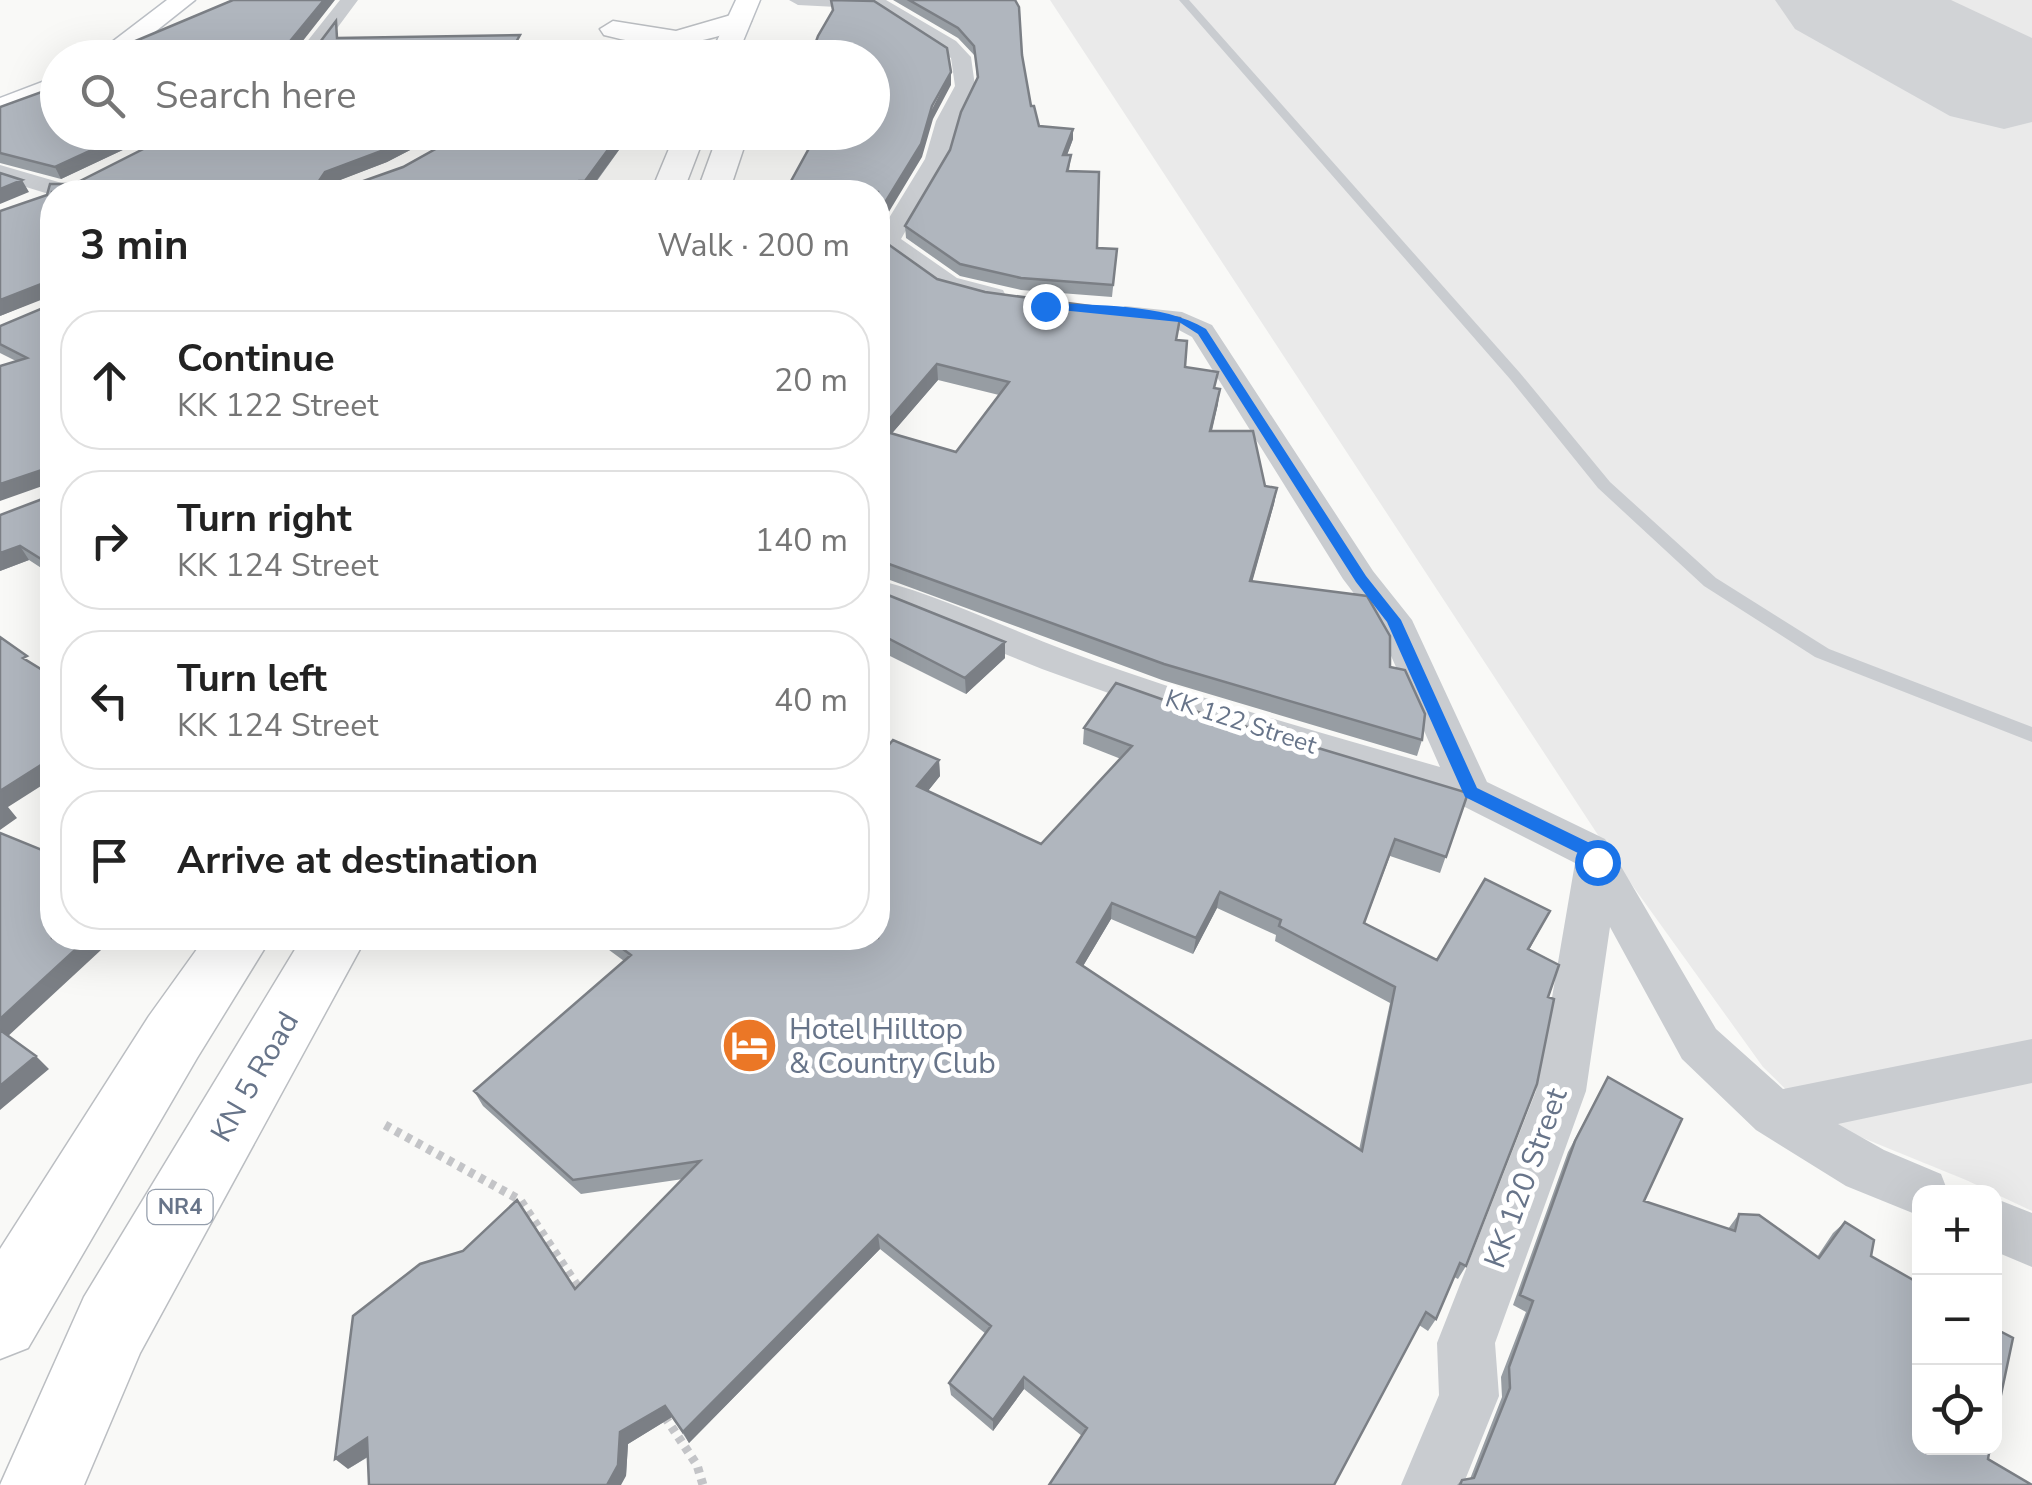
<!DOCTYPE html>
<meta charset="utf-8">
<style>
:root{--surface:#fff;--page:#f6f6f6;--text:#222;--muted:#767676;--line:#e0e0e0}
body{margin:0;font-family:"Nunito Sans",sans-serif;background:var(--page);color:var(--text)}
.controls{position:absolute;right:30px;bottom:30px;display:grid;overflow:hidden;border-radius:20px;box-shadow:0 10px 40px #0002}
.controls button{width:90px;height:90px;display:grid;place-items:center;padding:0;border:0;border-bottom:2px solid var(--line);background:var(--surface);color:var(--text);font:50px sans-serif}
.stop{position:absolute;width:30px;height:30px;margin:-22px;border:8px solid #1a73e8;border-radius:50%;background:#fff}
.stop.end{background:#1a73e8;border-color:#fff;box-shadow:0 2px 10px #0008}
.list{margin:0;padding:0;list-style:none}
h2{display:flex;justify-content:space-between;align-items:center;height:130px;margin:0;padding:0 40px;font-size:42px}
h2 small{font-size:32px;font-weight:400;color:var(--muted)}
.list li{display:grid;grid-template-columns:65px 1fr auto;gap:30px;align-items:center;box-sizing:border-box;height:140px;margin:0 20px 20px;padding:0 20px;border:2px solid var(--line);border-radius:40px}
.list b{display:block;font-size:38px;white-space:nowrap}
.list p{margin:0;font-size:32px;white-space:nowrap;color:var(--muted)}
.list em{font-size:32px;font-style:normal;color:var(--muted)}
.icon{flex:none;width:55px;height:55px;fill:none;stroke:currentColor;stroke-width:2;stroke-linecap:round;stroke-linejoin:round}
.map{position:relative;flex:none;width:2032px;height:1485px;overflow:hidden}
.search{position:absolute;background:var(--surface);box-shadow:0 10px 40px #0002;left:40px;top:40px;width:850px;height:110px;display:flex;align-items:center;gap:25px;box-sizing:border-box;padding:0 35px;border-radius:55px;color:var(--muted);font-size:38px}
.panel{position:absolute;background:var(--surface);box-shadow:0 10px 40px #0002;left:40px;top:180px;width:850px;height:770px;border-radius:40px}
.map>svg:first-child{display:block}
</style>
<div class="map">
<svg width="2032" height="1485" viewBox="0 0 2032 1485">
<rect width="100%" height="100%" fill="#f9f9f7"/>
<!-- built -->
<path fill="#eaeaea" d="M1050 0H2032V1211L1966 1180 1858 1136 1805 1108 1763 1067 1617 864Z"/>
<g fill="none" stroke-linecap="round" stroke-linejoin="round">
<!-- runway -->
<path fill="#d1d3d6" fill-rule="evenodd" d="M1775 0H1951L2032 38V122L2004 129 1950 116 1795 29Z"/>
<defs>
<path id="secondary" d="M167 0H195L122 58H91Z
M736 0H760L736 58H709Z
M58 76V95L0 118V98Z"/>
<path id="trunk" d="M738 13 751 21 747 26C696 47 657 49 604 35L600 29 613 21 676 31Z
M676 132H706L683 192H651Z
M719 132H749L729 192H697Z
M205 938H271L197 1058 28 1348 0 1359V1249L149 1016Z
M302 938H366L140 1353 84 1485H0L84 1297Z"/>
</defs>
<!-- secondary casing -->
<use href="#secondary" stroke="#bbbfc5" stroke-width="3"/>
<!-- trunk casing -->
<use href="#trunk" stroke="#bbbec2" stroke-width="3"/>
<!-- path -->
<path stroke="#c3c4c7" stroke-width="9" stroke-dasharray="6 6" stroke-linecap="butt" d="M385 1125 520 1200 580 1290
M665 1417 697 1465 703 1485"/>
<!-- service -->
<path fill="#c9ccd0" fill-rule="evenodd" d="M1179 0H1189L1520 373 1610 482 1716 578 1829 649 2032 727V742L1815 657 1704 586 1598 488 1510 379Z"/>
<!-- minor -->
<path fill="#c9ccd0" fill-rule="evenodd" d="M340 0H358L315 58H294Z
M789 0H886L956 41 971 57 975 86 958 121 947 159 901 239 957 278 1003 290 1006 296 1003 302C962 312 908 269 878 246V236L925 159 936 121 955 86 951 58 876 9 798 5Z
M0 165 72 186 76 191 52 195 0 179Z
M1125 306 1182 312 1212 325 1373 571 1412 620 1487 782 1605 839 1716 1029 1783 1089 2032 1039V1083L1838 1124 1884 1150 1941 1174 1948 1192H1920V1216L1846 1186 1756 1130 1682 1059 1610 927 1586 1091 1495 1343 1499 1396 1463 1485H1401L1439 1395 1437 1343 1536 1091 1575 863 1457 803 1197 725 1042 669 878 603V580C945 597 1005 628 1070 652 1191 697 1315 731 1440 767L1377 624 1343 579 1192 337 1175 328 1115 320 1111 314Z
M1994 1198 2032 1213V1267L1994 1251Z"/>
<!-- secondary -->
<use href="#secondary" fill="#fff" fill-rule="evenodd"/>
<!-- trunk -->
<use href="#trunk" fill="#fff" fill-rule="evenodd"/>
</g>
<!-- wall -->
<path fill="#979da3" fill-rule="evenodd" d="M893 0H1015L1022 55 1031 106 1039 126 1073 129V139L1067 155H1071L1069 171 1097 248 1117 249 1112 297 1021 290 960 276 906 238 905 226 950 150 977 79 975 56 958 38Z
M0 107 58 132H161L61 179 0 163Z
M177 132H445L387 162 329 184H355L403 167 466 132H632L589 192H52V575L29 560 0 571V515L45 498 46 485 16 361 0 353V326L48 306V296L0 316 47 195 74 184Z
M878 237 937 279 1177 340 1185 367 1216 388 1218 404 1212 431 1265 486 1277 488 1274 504 1252 581 1390 667 1422 740 1417 756 1162 680 879 576 878 578ZM938 380 999 395 956 452 892 433Z
M878 591 1005 658 966 694 878 650Z
M1198 712 1468 793 1440 873 1390 856 1364 924 1437 960 1550 911 1529 950 1548 997 1466 1266 1458 1279 1454 1277 1436 1319 1428 1331 1419 1325 1082 1436 1024 1389 993 1431 951 1395 949 1383 986 1334 880 1249 689 1443 672 1417 628 1444 626 1476 368 1457 348 1469 575 1289 683 1179 581 1194 483 1106 474 1091 624 961 605 947 601 938H878L888 746 939 760 940 776 928 791 1041 844 1121 759 1083 744 1084 728ZM1217 908 1276 935 1275 941 1390 1003 1359 1150 1083 966 1111 919 1193 954Z
M1608 1077 1644 1201 1728 1229 1739 1214 1817 1257 1833 1233 1845 1222 1871 1256 1916 1286 1988 1459 2032 1485H1457L1462 1480 1470 1479 1502 1397 1501 1377 1526 1312 1513 1305 1568 1152Z"/>
<!-- shaded-wall -->
<path fill="#7b7f85" d="M324 0H335L291 56 287 45Z
M572 45 574 56 572 58H556Z
M951 72V85L933 119 922 157 878 230V214Z
M1073 129V139L1063 166V155Z
M131 132H161L61 179 55 167Z
M419 132H445L387 162 330 184 323 192 319 181 325 172Z
M621 132H632L588 192 585 181Z
M22 180 29 192 0 204V189Z
M579 181 582 192H572Z
M44 283 51 296 0 316V300Z
M937 364 938 380 882 445 880 430Z
M1220 389 1218 404 1208 446 1210 431Z
M42 470 51 483 0 501V484Z
M1277 488 1274 504 1248 597 1250 581Z
M20 546 29 560 0 571V553Z
M1005 642V658L966 694 965 678Z
M52 758V779L8 807 17 818 0 830V791Z
M939 760 940 776 919 802 917 786Z
M1220 892 1217 908 1193 954 1196 938Z
M1112 903 1111 919 1076 978 1077 962Z
M88 938H114L6 1038 0 1032V1019Z
M36 1056 49 1069 0 1110V1086Z
M878 1235 880 1249 689 1443 683 1432Z
M1024 1377V1389L993 1431V1420Z
M665 1406 672 1417 628 1444 626 1476 621 1485H607L620 1432Z
M367 1438 380 1449 348 1469 335 1459Z"/>
<!-- building -->
<path fill="#b0b6be" stroke="#7b7f85" stroke-width="2.5" fill-rule="evenodd" d="M233 0H324L287 45 290 51 314 50 336 21 337 38 520 35 515 44 572 45 556 58H95Z
M831 0 874 1 947 48 951 72 932 106 921 144 878 214V192H785L818 132H872V58H810L818 36 833 10Z
M909 0H1015L1019 7 1022 55 1031 106H1034L1039 126 1073 129 1063 155H1071L1067 171 1099 172 1097 248 1117 249 1113 285 1021 278 960 264 905 226 950 150 961 112 978 77 974 46 958 28Z
M58 86V132H131L55 167 0 153V107Z
M177 132H419L384 150 325 172 319 181 323 184H355L403 167 466 132H621L585 181H579L572 192H52V570L41 559 20 546 0 553V515L45 498 47 474 42 470 0 484V366L27 358 0 344V326L48 306 49 286 44 283 0 300V211L47 195 50 184H74Z
M0 173 22 180 0 189Z
M878 237 937 279 985 292 1180 318 1176 340 1187 341 1185 367 1218 372 1214 388 1220 389 1210 431H1253L1265 486 1277 488 1250 581 1367 596 1390 636V667L1405 670 1425 714 1422 740 1164 664 878 560ZM937 364 1009 382 956 452 880 430Z
M878 591 1005 642 965 678 878 633Z
M0 637 27 656 23 658 52 676V758L0 791Z
M1116 683 1198 712 1468 793 1446 857 1395 839 1364 923 1437 960 1485 879 1550 911 1528 949 1559 965 1548 997 1554 999 1537 1084 1466 1266 1460 1263 1436 1319 1426 1312 1334 1485H1049L1087 1428 1024 1377 993 1420 949 1383 991 1326 878 1235 683 1432 665 1406 620 1432 618 1465 607 1485H369L367 1438 335 1459 353 1316 420 1264 463 1251 517 1200 575 1289 700 1161 573 1180 474 1091 631 955 608 938H878V740L888 746 893 740 939 760 917 786 1041 844 1132 746 1084 728ZM1220 892 1281 920 1279 926 1395 987 1362 1151 1077 962 1112 903 1196 938Z
M0 833 52 854V938H88L0 1019Z
M0 1030 36 1056 0 1086Z
M1608 1077 1682 1119 1644 1201 1735 1231 1739 1214 1759 1215 1819 1258 1845 1222 1874 1240 1871 1256 1915 1281 1916 1286 1920 1288V1448H1990L1988 1459 2032 1485H1460L1462 1480 1474 1478 1510 1388 1509 1367 1533 1301 1520 1295 1575 1141Z
M1994 1328 2013 1338 1994 1428Z"/>
<!-- route -->
<path fill="#1a73e8" d="M1045 302C1097 307 1161 302 1206 329L1366 576 1401 620 1477 788 1596 846 1606 862 1603 867H1591L1584 856 1465 797 1387 622 1356 582 1198 334 1179 322 1041 308Z"/>
<!-- icons -->
<defs>
<symbol id="hotel-disc" viewBox="-11 -11 22 22"><circle r="9.5" fill="#eb7726" stroke="#fff"/><path d="M-6-4.5h1.5V1H6V5H4.5V3h-9V5H-6ZM-4 0a1.8 1.8 0 1 1 3.6 0ZM.5 0V-2.5h3Q6-2.5 6 0Z" fill="#fff"/></symbol>
</defs>
<g fill-rule="evenodd">
<use href="#hotel-disc" x="718" y="1014" width="63" height="63"/>
</g>
<g text-anchor="middle" dominant-baseline="central" stroke-width="10" stroke-linejoin="round" paint-order="stroke">
<!-- shield labels -->
<rect fill="#fff" stroke="#959eac" stroke-width="2.5" x="147.5" y="1190" width="65" height="34" rx="8"/>
<g font-size="22" font-weight="bold" fill="#677489">
<text x="180" y="1207">NR4</text>
</g>
<!-- street labels -->
<g font-size="25" fill="#677489" stroke="#fff">
<text transform="translate(1241 722) rotate(18)">KK 122 Street</text>
</g>
<!-- near-poi labels -->
<g font-size="30" fill="#677489" stroke="#fff" text-anchor="start">
<text x="789" y="1029">Hotel Hilltop<tspan x="789" dy="34">&amp; Country Club</tspan></text>
</g>
<!-- near-street labels -->
<g font-size="30" fill="#677489" stroke="#fff">
<text transform="translate(255 1077) rotate(-60)">KN 5 Road</text>
<text transform="translate(1526 1178) rotate(-70)">KK 120 Street</text>
</g>
</g>
</svg>
<div class="controls">
<button>+</button>
<button>−</button>
<button><svg class="icon" aria-label="locate" viewBox="0 0 24 24"><circle cx="12" cy="12" r="6"/><path d="M12 2v4M12 18v4M2 12h4M18 12h4"/></svg></button>
</div>
<div class="stop" style="left:1597px;top:862px"></div>
<div class="stop end" style="left:1045px;top:306px"></div>
<div class="search"><svg class="icon" aria-label="search" viewBox="0 0 24 24"><circle cx="10" cy="10" r="6"/><path d="M15 15l6 6"/></svg>Search here</div>
<section class="panel">
<h2>3 min<small>Walk · 200 m</small></h2>
<ul class="list">
<li><svg class="icon" aria-label="ahead" viewBox="0 0 24 24"><path d="M12 20V5M6 11l6-6 6 6"/></svg><div><b>Continue</b><p>KK 122 Street</p></div><em>20 m</em></li>
<li><svg class="icon" aria-label="right" viewBox="0 0 24 24"><path d="M7 20v-9h11M14 6l5 5-5 5"/></svg><div><b>Turn right</b><p>KK 124 Street</p></div><em>140 m</em></li>
<li><svg class="icon" aria-label="left" viewBox="0 0 24 24"><path d="M17 20v-9H6M10 6l-5 5 5 5"/></svg><div><b>Turn left</b><p>KK 124 Street</p></div><em>40 m</em></li>
<li><svg class="icon" aria-label="arrive" viewBox="0 0 24 24"><path d="M6 21V4h12l-3 4 3 4H6"/></svg><div><b>Arrive at destination</b></div></li>
</ul>
</section>
</div>
